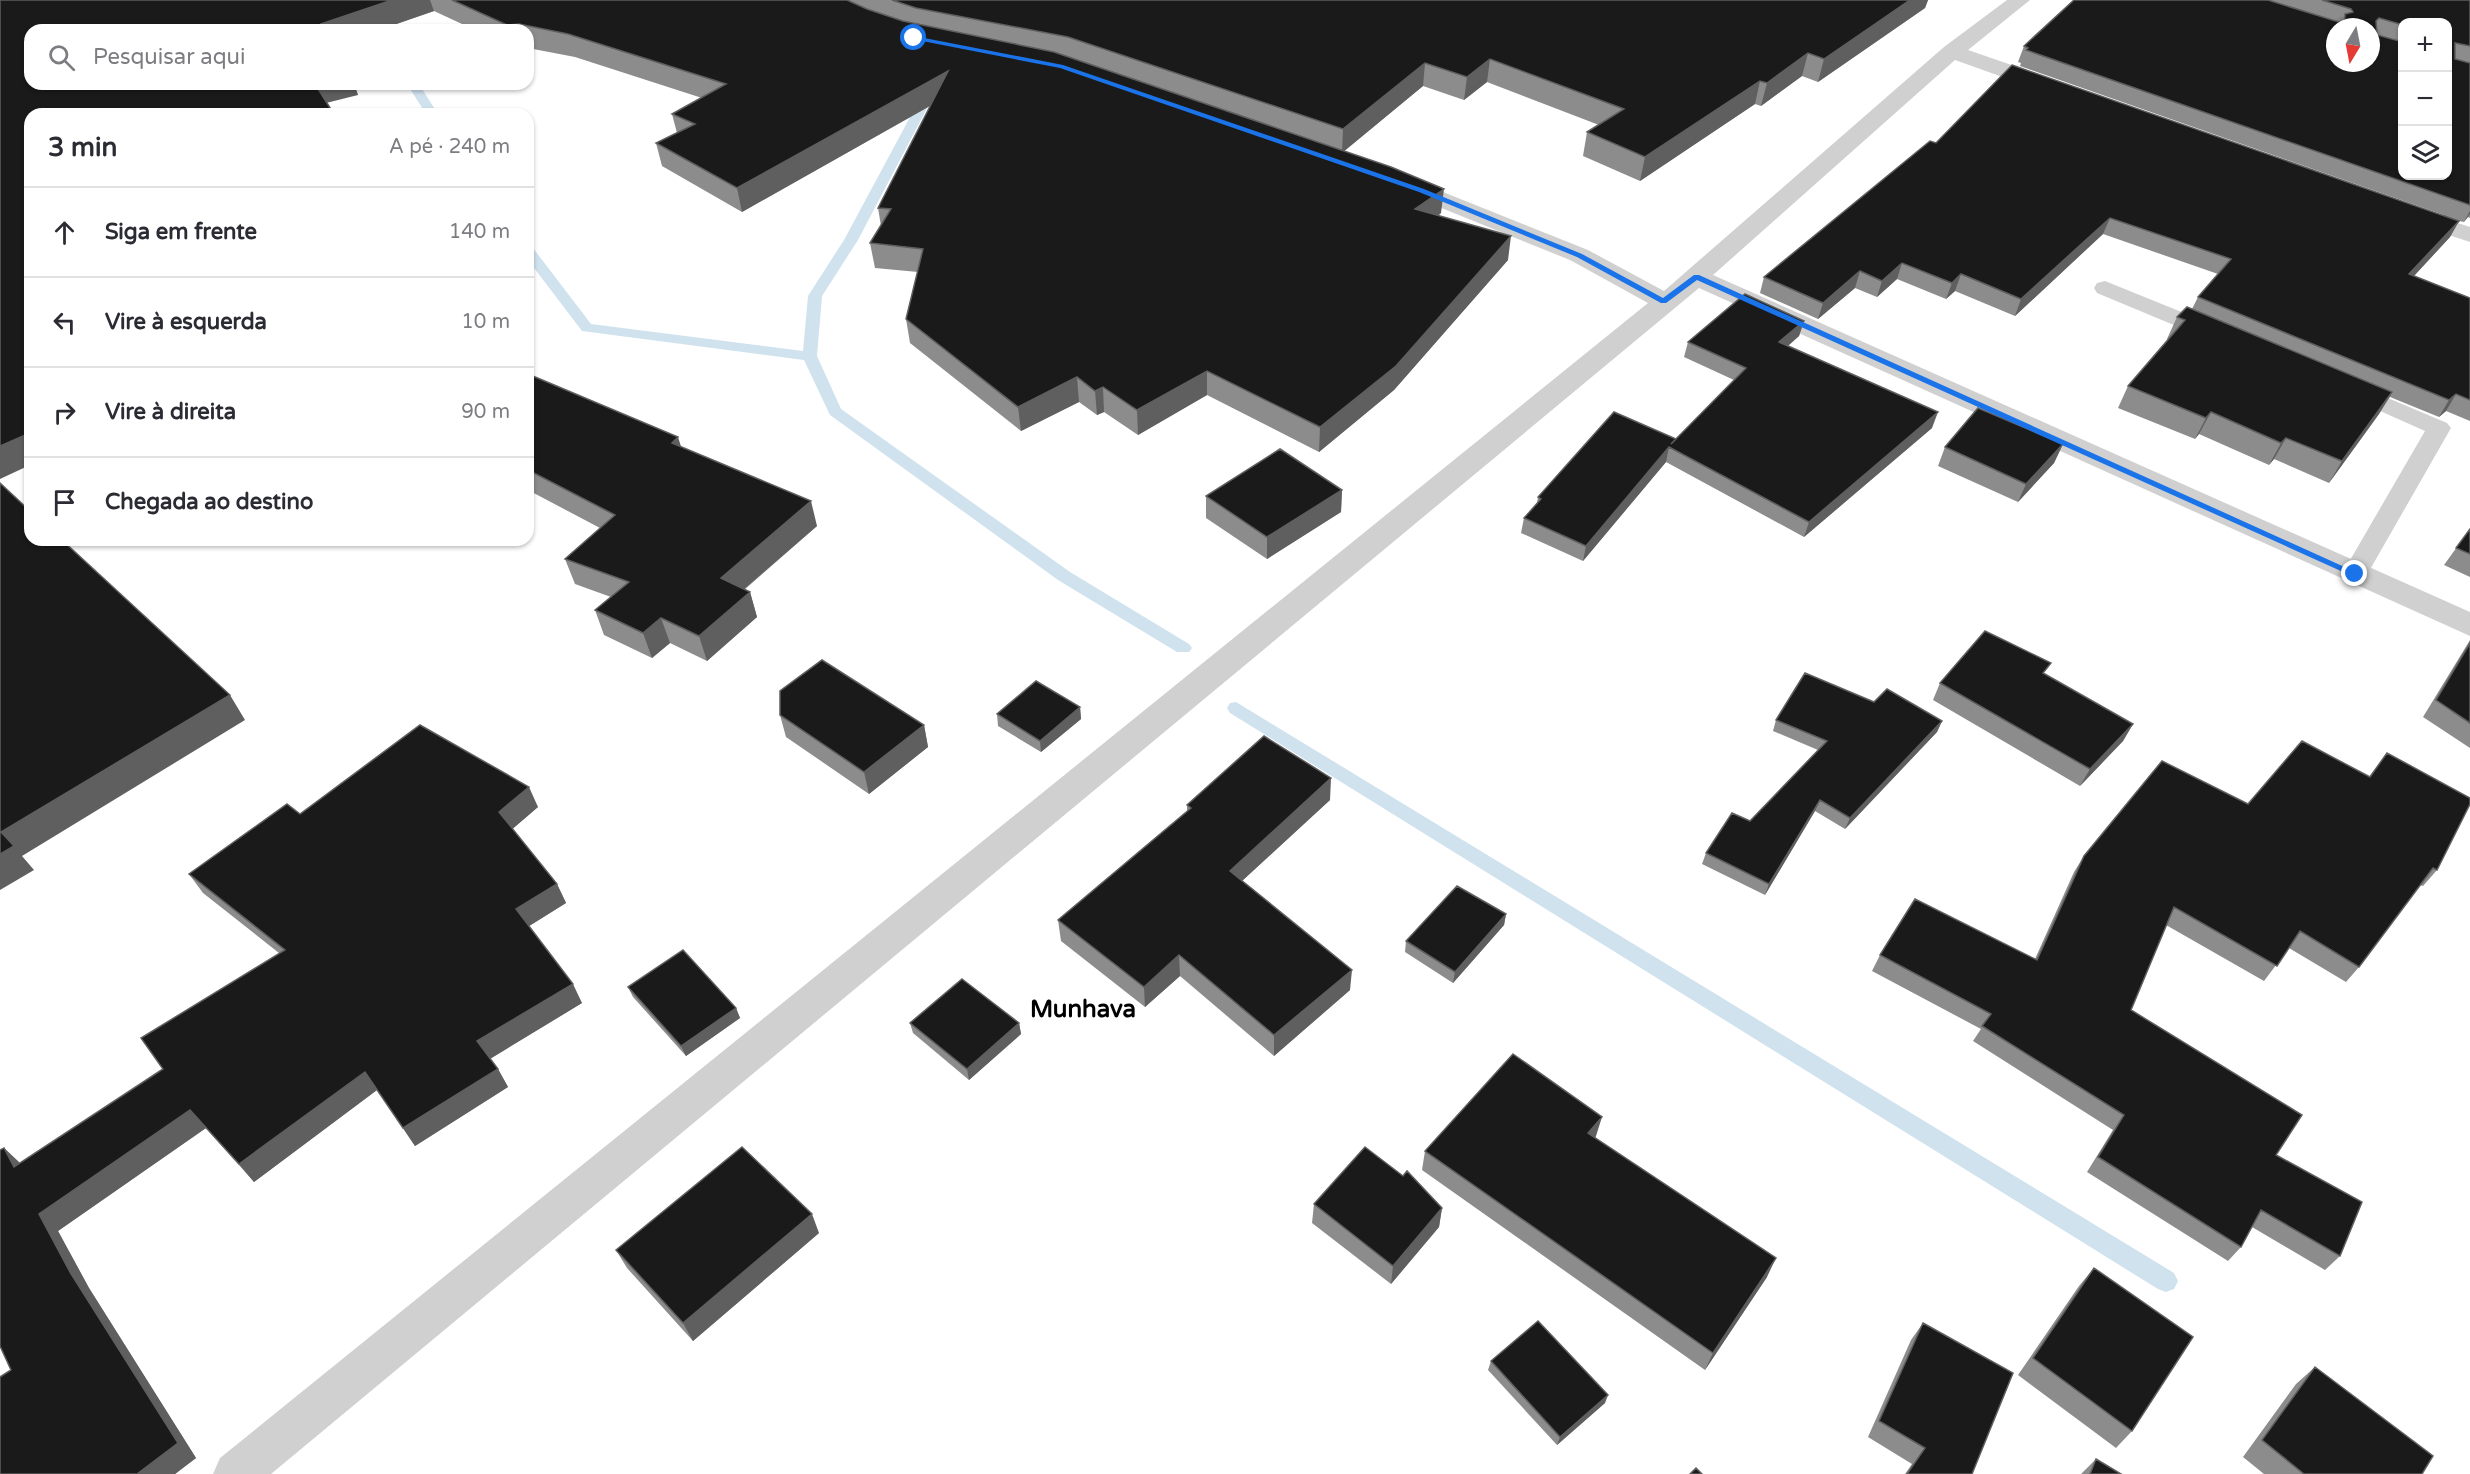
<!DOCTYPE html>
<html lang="pt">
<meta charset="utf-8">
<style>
:root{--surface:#fff;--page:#f7f7f7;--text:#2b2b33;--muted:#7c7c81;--line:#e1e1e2}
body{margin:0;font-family:"Varela Round",sans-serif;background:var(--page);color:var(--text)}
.controls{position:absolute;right:18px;top:18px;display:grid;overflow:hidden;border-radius:12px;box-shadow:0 2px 4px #0004}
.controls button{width:54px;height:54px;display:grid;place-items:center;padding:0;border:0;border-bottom:2px solid var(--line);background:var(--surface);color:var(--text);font:30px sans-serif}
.compass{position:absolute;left:2326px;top:18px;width:54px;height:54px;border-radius:50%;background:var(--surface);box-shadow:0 2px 4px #0004;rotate:190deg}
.stop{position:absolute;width:18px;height:18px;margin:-14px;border:4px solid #1a73e8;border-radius:50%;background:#fff}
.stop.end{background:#1a73e8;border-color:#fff;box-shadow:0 2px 6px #0008}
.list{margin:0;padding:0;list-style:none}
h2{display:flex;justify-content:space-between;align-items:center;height:78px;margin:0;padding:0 24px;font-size:26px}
h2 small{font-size:20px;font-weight:400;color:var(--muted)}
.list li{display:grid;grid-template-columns:39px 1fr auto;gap:18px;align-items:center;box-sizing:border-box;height:90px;padding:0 24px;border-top:2px solid var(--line)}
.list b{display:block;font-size:22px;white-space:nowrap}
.list em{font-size:20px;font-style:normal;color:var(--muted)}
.icon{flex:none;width:33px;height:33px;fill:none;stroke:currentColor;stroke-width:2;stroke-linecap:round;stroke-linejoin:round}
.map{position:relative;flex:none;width:2470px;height:1474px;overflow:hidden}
.search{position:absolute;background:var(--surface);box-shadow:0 2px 4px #0004;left:24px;top:24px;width:510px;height:66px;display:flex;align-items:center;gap:15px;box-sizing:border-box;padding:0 21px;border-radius:18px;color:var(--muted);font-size:22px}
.panel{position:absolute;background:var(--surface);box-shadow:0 2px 4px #0004;left:24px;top:108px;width:510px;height:438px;border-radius:18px}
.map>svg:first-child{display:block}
</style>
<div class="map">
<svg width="2470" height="1474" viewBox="0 0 2470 1474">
<rect width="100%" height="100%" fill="#fff"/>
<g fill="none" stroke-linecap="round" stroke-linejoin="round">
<!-- stream -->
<path fill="#cfe2ee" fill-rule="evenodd" d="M379 0H391L386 30H374Z
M407 84H419L438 114H426Z
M929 89 935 93 858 240 822 296 817 356 841 409 1070 572 1189 644 1192 648 1189 652H1177L1058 580 830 415 804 360 582 331 528 260V247L533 248 591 324 803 351 808 296 844 240 923 93Z
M1236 702 2174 1273 2178 1281 2174 1289 2166 1292 2158 1289 1230 713 1227 708 1230 703Z"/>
<!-- lane -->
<path fill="#d0d0d0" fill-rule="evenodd" d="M2105 281 2221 328 2224 333 2221 338H2205L2097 293 2094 288 2097 283Z
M2350 382 2447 423 2451 428 2364 580 2355 583 2346 580 2342 574 2425 431 2342 394 2338 389 2342 384Z"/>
<!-- street -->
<path fill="#d0d0d0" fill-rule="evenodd" d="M2007 0H2030L1968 50 2055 80 2058 85 2055 90H2039L1955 60 1713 275 2470 612V636L1699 288 271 1474H213L220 1458 1648 303 1570 260 1392 188 1388 183 1392 178H1408L1588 250 1664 291 1944 47Z
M2412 208 2470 227V242L2403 220 2400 215 2403 210Z"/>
</g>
<!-- wall -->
<path fill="#8c8c8c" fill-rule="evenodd" d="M0 0H1928L1925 8 1818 82 1802 76 1761 106 1755 104 1640 181 1583 156 1587 132 1599 125 1487 82 1464 100 1423 86 1344 151 1441 213 1438 216 1508 260 1394 390 1319 452 1207 395 1138 435 1104 412 1097 415 1079 402 1021 431 910 343 906 319 918 272 875 268 870 243 881 226 878 208 930 106 742 212 662 166 656 143 677 133 672 114 702 98 575 57 528 48V30H475L434 11 379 30H30V84H354L358 95 30 114Z
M2074 0H2470V218L2468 217 2464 222 2459 221 2450 237 2414 276 2470 298V421L2446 411 2439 417 2390 397 2379 414 2329 483 2274 459 2269 465 2199 434 2195 439 2118 408 2128 386 2168 339H2167L2177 317 2192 309 2198 297 2218 274 2103 234 2015 316 1955 291 1946 299 1897 279 1877 297 1855 288 1818 319 1760 293 1764 277 1936 143 2444 215 2020 66 2021 63 2018 62 2024 46ZM2403 22H2448L2403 176Z
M1804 321 1799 336 1788 346 1932 428 1804 537 1666 462 1583 561 1521 533 1524 518 1537 503 1538 497 1675 440 1734 380 1684 357 1688 342Z
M528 374 681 447 817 526 744 590 750 592 757 617 707 661 670 643 652 658 604 635 595 610 611 597 575 584 565 559 600 528 528 490Z
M2063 444 2054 463 2018 502 1938 466 1945 447Z
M1342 490 1341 512 1267 559 1206 518V496Z
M2470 529V577L2444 565Z
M2470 640V748L2423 717Z
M1940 683 2133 724 2123 741 2080 786 1933 700Z
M1874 702 1942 721 1937 732 1845 829 1815 811 1765 895 1702 864 1706 853 1750 821 1818 750 1773 731 1776 720Z
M1080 707 1081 719 1041 752 998 726 997 714Z
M780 715 924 725 928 747 869 794 786 737Z
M2387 753 2437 870 2423 886 2420 885 2359 967 2346 982 2289 948 2264 981 2166 925 2131 1010 2276 1155 2340 1256 2325 1270 2252 1227 2241 1247 2228 1261 2087 1172 2113 1130 1973 1041 1981 1029 1872 971 1880 955 2035 959 2074 872 2084 856 2248 804 2369 777Z
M1330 800 1242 881 1350 990 1274 1056 1180 976 1145 1007 1061 941 1058 920 1187 811V805Z
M538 807 512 829 557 884 566 903 529 926 582 1003 490 1059 498 1069 508 1087 415 1146 377 1090 254 1182 206 1128 58 1231 89 1288 196 1458 175 1474H0L11 1370 4 1148 20 1163 163 1069 279 953 203 893 189 874 300 814Z
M1506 914 1504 925 1453 983 1405 952 1406 941Z
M628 987 736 1008 740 1018 686 1056 633 997Z
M910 1023H1019L1021 1034 969 1080 913 1033Z
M1596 1136 1595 1138 1767 1277 1705 1370 1422 1170 1425 1151Z
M1314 1204 1442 1208 1439 1227 1391 1284 1312 1223Z
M819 1233 693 1341 627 1268 616 1250Z
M2094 1268 2132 1431 2116 1448 2018 1375 2079 1286Z
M1923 1323 1972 1474H1905L1912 1464 1868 1437 1911 1340Z
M1491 1361 1605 1403 1557 1445 1488 1370Z
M2315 1367 2422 1474H2264L2243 1457 2296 1384Z
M2096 1459 2121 1474H2081Z"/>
<!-- shaded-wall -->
<path fill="#5f5f5f" d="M392 0H430L434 11 379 30H323L321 24Z
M1910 0H1928L1925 8 1818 82 1824 59Z
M1808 53 1802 76 1761 106 1767 83Z
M1490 59 1487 82 1464 100 1467 77Z
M1425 63 1423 86 1342 153 1343 129Z
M948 71 951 94 742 212 737 188Z
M1760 81 1755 104 1640 181 1645 157Z
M314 84H354L358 95 322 104Z
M1444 189 1441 213 1413 234 1415 209Z
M2470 211V214L2464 222Z
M2110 218 2103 234 2015 316 2021 299Z
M2459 221 2450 237 2400 291 2409 274Z
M1511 236 1508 260 1394 390 1319 452 1320 427Z
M1902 263 1897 279 1877 297 1882 281Z
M1860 271 1855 288 1818 319 1823 303Z
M1961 274 1955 291 1946 299 1952 283Z
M1804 321 1799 336 1775 357 1779 342Z
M1207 371V395L1138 435 1137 410Z
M1077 377 1079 402 1021 431 1018 407Z
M1103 387 1104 412 1097 415 1095 391Z
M2392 392 2379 414 2329 483 2342 461Z
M2456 394 2446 411 2439 417 2449 400Z
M1938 412 1932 428 1804 537 1809 522Z
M2211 412 2199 434 2195 439 2206 418Z
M30 433V465L0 479V446Z
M678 437 686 462 672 443Z
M2286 438 2274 459 2269 465 2281 443Z
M2063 444 2054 463 2018 502 2026 484Z
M1669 447 1666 462 1583 561 1586 546Z
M1342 490 1341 512 1267 559V537Z
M811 501 817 526 728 603 721 578Z
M750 592 757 617 707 661 699 636Z
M661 618 670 643 652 658 643 633Z
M230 695 245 720 22 856 34 870 0 890V854L1 832Z
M1080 707 1081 719 1041 752 1040 741Z
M1942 721 1937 732 1845 829 1850 818Z
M2133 724 2123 741 2080 786 2090 769Z
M924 725 928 747 869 794 864 772Z
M1331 778 1330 800 1230 892V871Z
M529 787 538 807 509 832 499 812Z
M1820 800 1815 811 1765 895 1769 884Z
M557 884 566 903 526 928 516 909Z
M1506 914 1504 925 1453 983 1455 972Z
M1179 955 1180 976 1145 1007 1144 987Z
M1352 970 1350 990 1274 1056V1035Z
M573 984 582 1003 488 1060 477 1041Z
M736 1008 740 1018 686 1056 681 1046Z
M1019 1023 1021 1034 969 1080 967 1069Z
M498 1069 508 1087 415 1146 403 1128Z
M365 1072 377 1090 254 1182 239 1164Z
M190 1110 206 1128 58 1231 89 1288 196 1458 175 1474H137L70 1272 39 1214Z
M1602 1117 1596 1136 1582 1153 1588 1133Z
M4 1148 23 1166 14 1167Z
M1442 1208 1439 1227 1391 1284 1393 1266Z
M812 1214 819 1233 693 1341 683 1323Z
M1776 1258 1767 1277 1705 1370 1713 1353Z
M1608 1395 1605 1403 1557 1445 1560 1437Z"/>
<!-- building -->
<path fill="#1a1a1a" stroke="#5f5f5f" stroke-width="1.5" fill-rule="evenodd" d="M0 0H392L321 24 324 30H30V84H315L334 114H30V433L0 446Z
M452 0H847L867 9 903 21 1054 52 1391 167 1444 189 1415 209 1511 236 1396 366 1320 427 1207 371 1137 410 1103 387 1095 391 1077 377 1018 407 906 319 923 249 870 243 891 209 878 208 948 71 737 188 656 143 695 124 672 114 726 84 568 34 519 24 507 25Z
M892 0H1910L1824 59 1808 53 1767 83 1760 81 1645 157 1587 132 1624 109 1490 59 1467 77 1425 63 1343 129 1068 37 916 8Z
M2074 0H2268L2342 23 2345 21V14L2353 12 2351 9 2322 0H2470V46L2455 43V59L2470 63V205L2026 50 2028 48 2024 46ZM2379 18 2403 25V22H2448V176H2403V42L2377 35 2376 21ZM2335 27H2371V63H2335Z
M2012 65 2459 221 2409 274 2470 298V400L2456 394 2449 400 2198 297 2231 259 2110 218 2021 299 1961 274 1952 283 1902 263 1882 281 1860 271 1823 303 1764 277 1930 141 1936 143Z
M1745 294 1804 321 1779 342 1938 412 1809 522 1669 447 1586 546 1524 518 1541 499 1538 497 1614 412 1676 439 1671 444 1746 368 1688 342Z
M2187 307 2392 392 2342 461 2286 438 2281 443 2211 412 2206 418 2128 386 2185 320 2177 317Z
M528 374 678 437 672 443 811 501 721 578 750 592 699 636 661 618 643 633 595 610 629 582 565 559 615 515 528 470Z
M1978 408 2063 444 2026 484 1945 447Z
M1280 449 1342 490 1267 537 1206 496Z
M0 483 30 511V540H62L230 695 1 832 14 846 0 854Z
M2470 529V554L2456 548Z
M1985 631 2051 663 2043 673 2133 724 2090 769 1940 683Z
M2470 643V723L2436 700Z
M822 660 924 725 864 772 780 715V691Z
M1805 673 1874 702 1887 689 1942 721 1850 818 1820 800 1769 884 1706 853 1732 813 1750 821 1827 741 1776 720Z
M1036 681 1080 707 1040 741 997 714Z
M420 725 529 787 499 812 557 884 516 909 573 984 477 1041 498 1069 403 1128 365 1072 239 1164 190 1110 39 1214 70 1272 178 1443 137 1474H0V1377L11 1370 0 1346V1150L4 1148 14 1167 163 1069 141 1038 285 950 189 874 287 804 300 814Z
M1264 736 1331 778 1230 871 1352 970 1274 1035 1179 955 1144 987 1058 920 1191 808 1187 805Z
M2302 741 2370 777 2387 753 2470 798V804L2437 870 2433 868 2359 967 2300 931 2277 966 2174 907 2131 1010 2302 1115 2276 1155 2362 1202 2340 1256 2261 1210 2241 1247 2098 1157 2124 1115 1982 1026 1991 1014 1880 955 1915 899 2037 960 2084 856 2162 761 2248 804Z
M1457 886 1506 914 1455 972 1406 941Z
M683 950 736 1008 681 1046 628 987Z
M962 979 1019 1023 967 1069 910 1023Z
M1513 1054 1602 1117 1588 1133 1776 1258 1713 1353 1425 1151Z
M742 1147 812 1214 683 1323 616 1250Z
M1365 1147 1403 1176 1407 1171 1442 1208 1393 1266 1314 1204Z
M2094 1268 2193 1337 2132 1431 2033 1358Z
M1538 1321 1608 1395 1560 1437 1491 1361Z
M1923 1323 2013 1373 1972 1474H1907L1925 1448 1879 1421Z
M2315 1367 2433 1456 2422 1474H2304L2262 1440Z
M2096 1459 2121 1474H2090Z
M1696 1468 1702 1474H1690Z"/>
<!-- route -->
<path fill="#1a73e8" d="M914 36 1063 65 1424 189 1582 254 1663 298 1694 275H1699L2360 574 2352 576 1697 280 1666 303H1661L1577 257 1419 192 1060 68 912 39Z"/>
<g text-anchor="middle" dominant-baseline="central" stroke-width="6" stroke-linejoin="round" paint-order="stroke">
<!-- district labels -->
<g font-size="24" font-weight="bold" fill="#000" stroke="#fff">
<text x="1083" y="1009">Munhava</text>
</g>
</g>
</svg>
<div class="controls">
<button>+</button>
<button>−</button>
<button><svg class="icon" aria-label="layers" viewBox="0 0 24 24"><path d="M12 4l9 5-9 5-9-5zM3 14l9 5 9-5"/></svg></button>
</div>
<svg class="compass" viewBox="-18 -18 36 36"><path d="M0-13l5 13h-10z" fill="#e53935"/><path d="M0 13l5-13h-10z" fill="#7c7c81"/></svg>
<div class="stop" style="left:914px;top:38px"></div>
<div class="stop end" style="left:2355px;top:574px"></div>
<div class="search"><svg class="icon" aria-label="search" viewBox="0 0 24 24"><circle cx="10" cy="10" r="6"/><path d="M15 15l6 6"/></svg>Pesquisar aqui</div>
<section class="panel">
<h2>3 min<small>A pé · 240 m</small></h2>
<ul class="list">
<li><svg class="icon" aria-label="ahead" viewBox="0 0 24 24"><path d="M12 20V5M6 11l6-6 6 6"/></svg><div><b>Siga em frente</b></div><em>140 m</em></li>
<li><svg class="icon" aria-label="left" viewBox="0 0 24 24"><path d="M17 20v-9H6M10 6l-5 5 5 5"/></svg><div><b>Vire à esquerda</b></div><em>10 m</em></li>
<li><svg class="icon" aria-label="right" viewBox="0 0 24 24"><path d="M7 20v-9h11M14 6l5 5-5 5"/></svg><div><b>Vire à direita</b></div><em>90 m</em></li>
<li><svg class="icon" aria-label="arrive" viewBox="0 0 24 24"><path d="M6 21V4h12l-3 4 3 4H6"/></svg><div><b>Chegada ao destino</b></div></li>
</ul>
</section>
</div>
